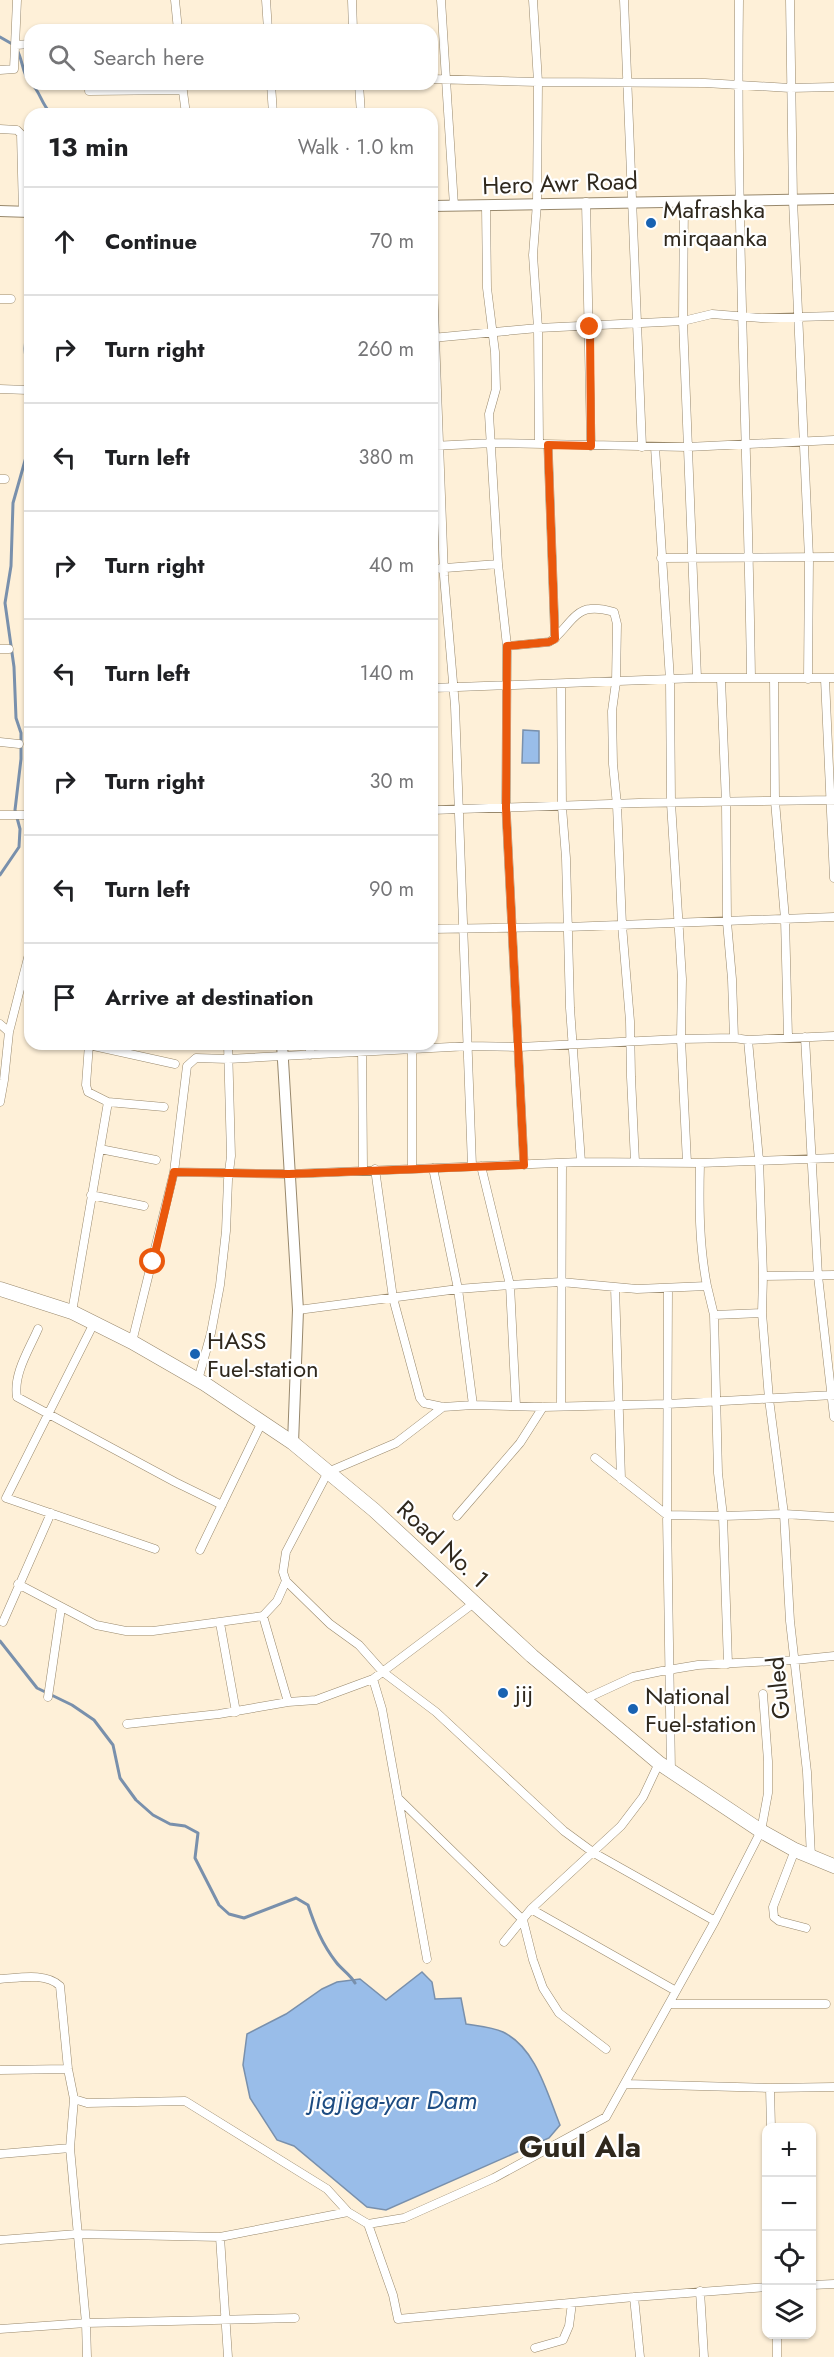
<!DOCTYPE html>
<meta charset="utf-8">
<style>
:root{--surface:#fff;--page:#f6f6f6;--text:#202124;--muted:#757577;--line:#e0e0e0}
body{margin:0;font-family:Jost,sans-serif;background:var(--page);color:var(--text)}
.controls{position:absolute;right:18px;bottom:18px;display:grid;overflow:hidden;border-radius:12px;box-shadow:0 2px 4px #0004}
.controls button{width:54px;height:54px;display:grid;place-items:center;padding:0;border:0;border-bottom:2px solid var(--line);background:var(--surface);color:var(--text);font:30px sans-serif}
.stop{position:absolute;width:18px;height:18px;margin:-14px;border:4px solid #ea580c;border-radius:50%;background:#fff}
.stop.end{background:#ea580c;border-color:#fff;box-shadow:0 2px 6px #0008}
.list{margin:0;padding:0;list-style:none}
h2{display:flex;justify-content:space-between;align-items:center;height:78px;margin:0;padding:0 24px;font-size:26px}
h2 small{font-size:20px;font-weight:400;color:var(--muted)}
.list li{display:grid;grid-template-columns:39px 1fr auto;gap:18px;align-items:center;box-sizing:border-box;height:108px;padding:0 24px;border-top:2px solid var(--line)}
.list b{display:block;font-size:22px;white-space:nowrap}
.list em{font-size:20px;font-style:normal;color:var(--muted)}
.icon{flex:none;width:33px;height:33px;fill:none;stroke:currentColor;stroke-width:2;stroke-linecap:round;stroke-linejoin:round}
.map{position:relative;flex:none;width:834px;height:2357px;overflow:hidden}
.search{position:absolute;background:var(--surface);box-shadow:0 2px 4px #0004;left:24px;top:24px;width:414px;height:66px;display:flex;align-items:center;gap:15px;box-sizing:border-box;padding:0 21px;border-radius:18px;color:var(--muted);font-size:22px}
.panel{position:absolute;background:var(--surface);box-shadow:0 2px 4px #0004;left:24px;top:108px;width:414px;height:942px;border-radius:18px}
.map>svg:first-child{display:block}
</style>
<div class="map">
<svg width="834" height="2357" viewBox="0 0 834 2357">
<rect width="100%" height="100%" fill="#fef0d8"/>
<!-- water -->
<path fill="#99bde9" stroke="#7990ac" stroke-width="1.5" d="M523 730 539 731V763H522Z
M422 1972 432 1982 435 1999 461 1998 466 2024C478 2026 492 2027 503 2032 536 2048 547 2093 560 2125L549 2138 386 2210 367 2207 294 2146 277 2140 250 2098 243 2065 247 2034 286 2014 322 1989 337 1982 360 1979 386 2000Z"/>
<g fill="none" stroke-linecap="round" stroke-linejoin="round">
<!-- stream -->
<path stroke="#7990ac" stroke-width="3" d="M0 37 14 45
M17 50C23 60 22 74 30 82
M32 84C40 92 41 103 51 114
M30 333C20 344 28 365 30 378
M0 875 19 847 20 829 15 810 21 759V733L16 718 14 667 5 603 11 566 13 503 30 443
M0 1641 37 1688 72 1705 94 1720 113 1745 120 1778 136 1800 153 1815 170 1824 185 1826 198 1833 195 1858 219 1905 229 1914 244 1918 296 1898 308 1905C315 1926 322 1944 336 1962 342 1970 350 1974 355 1983"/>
<defs>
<path id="street" d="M175 0 178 30
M266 0 268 30
M352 0 353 30
M441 0 454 206
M533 0 538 82 537 203 533 255 538 328 539 444
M624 0 642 447
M739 0C736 226 748 452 751 678
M790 0 793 200 809 558 808 679
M16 45 30 44
M0 70 14 69 17 0
M432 79 538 82 705 83 790 88 834 87
M182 84 186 114
M271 84 273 114
M359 84 361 114
M89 91 183 90
M0 129 17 130 21 134 23 212
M684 201 683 321 697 678
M586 202 591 446
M486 206 487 288 495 352 496 389 489 414 498 564 507 646 506 808 524 1165
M432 257 444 576 455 706 472 1166
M0 299H11
M432 338 538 328 683 321 712 314 761 318 834 316
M0 389 27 390
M548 445 555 639
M432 446 492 443 687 447 834 440
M655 447 670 680 671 803 682 979 681 1039 687 1163
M0 479H5
M661 558 834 557
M432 569 498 564
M507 646 549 642C563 635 573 610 590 609 597 608 607 610 614 612L617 624 616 682 612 711 613 764 617 805 622 925 630 1021 631 1077 635 1162
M0 649H9
M774 678 775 801 785 919 788 1037
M721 679 726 803 727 922 732 979 734 1038
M825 679 834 878
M561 684 562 807 566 858 570 1008 581 1162
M432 688 697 678H834
M0 742 19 744
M432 810 639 803 834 800
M0 815H30
M432 929 567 927 834 917
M0 1024 9 1032 4 1080 0 1102
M9 1032 30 950
M805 1037 818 1276 834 1417
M748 1040 759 1160 763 1276 762 1313 769 1399 784 1514 790 1621 807 1772 811 1857
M89 1044 86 1085 88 1092 108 1102 164 1107
M362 1044 363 1170
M89 1045 175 1064
M412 1045V1169
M310 1055V1044
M100 1149 156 1160
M481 1166 510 1285 516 1406
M433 1168 458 1289 473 1405
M375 1169 393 1298 420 1398 424 1403 443 1407 473 1405 543 1407 667 1404 834 1395
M174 1172 289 1174 581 1162 700 1163 834 1158
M91 1195 144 1206
M763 1276 834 1275
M707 1286 714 1315 718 1473 723 1516 784 1514 834 1517
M615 1287 621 1479
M668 1288 667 1515 671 1772
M298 1310 458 1289 510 1285 561 1282 637 1289 707 1286C699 1245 699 1204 700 1163
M72 1312 108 1102
M714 1315 762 1313
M94 1323 6 1498 155 1549
M38 1329C29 1350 13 1374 17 1397L175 1482 222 1505
M132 1342 174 1172 187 1066 196 1058 228 1059 469 1046 519 1047 681 1039 734 1038 748 1040 834 1036
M198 1380 211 1333 220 1285 226 1231 228 1180 231 1156 228 1044
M561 1406 562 1164
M443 1407 396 1443 328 1472 286 1552 283 1572 286 1581 330 1624 359 1645 383 1672 436 1712 564 1831 594 1853 715 1921
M595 1458 667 1515 723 1516 728 1664
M457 1516 520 1443 543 1407
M200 1550 262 1422
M18 1584 96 1625 126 1631H153L263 1616 277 1601 286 1581
M263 1616 288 1702
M3 1622 51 1513
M220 1623 236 1712
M373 1679 382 1709 427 1959
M48 1697 61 1608
M583 1700 633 1677 662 1671 698 1665 795 1660 834 1656
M127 1724 219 1714 288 1702 316 1700 373 1679 474 1603
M398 1798 523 1920 533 1960 543 1988 559 2013 606 2049
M795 1850 773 1907 774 1917 779 1921 806 1928
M531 1909 676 1991
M504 1942 531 1909 621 1826 643 1797 659 1763
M0 1979C18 1978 46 1972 60 1986L68 2069 74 2099 87 2103 185 2101 327 2189 348 2212
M670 2004H826
M0 2070 68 2069
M626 2084 770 2088 834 2087
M770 2088 771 2128
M74 2099 70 2148 86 2323 87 2357
M0 2154 70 2148
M368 2224 393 2295 398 2319 634 2297 766 2287
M220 2237 228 2357
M0 2240 77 2234 220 2237 348 2212 368 2224 404 2218 494 2178 606 2117 715 1921 761 1831 768 1793V1761L763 1694
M812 2285 834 2284
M700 2291 704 2357
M634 2297 640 2357
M0 2329 86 2323 295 2318
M777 2334V2357
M535 2348 563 2340 569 2326 572 2303"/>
<path id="secondary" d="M432 206 834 199
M0 211 30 212
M282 1044 298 1310 293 1443"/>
<path id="highway" d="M0 1289 72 1312 132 1342 205 1384 293 1443 374 1510 532 1656 659 1763 761 1831 795 1850 834 1866"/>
</defs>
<!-- street casing -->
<use href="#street" stroke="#98886c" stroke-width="9"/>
<!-- secondary casing -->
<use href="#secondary" stroke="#98886c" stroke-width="12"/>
<!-- highway casing -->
<use href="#highway" stroke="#98886c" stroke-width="15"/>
<!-- street -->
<use href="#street" stroke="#fff" stroke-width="8"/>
<!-- secondary -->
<use href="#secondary" stroke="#fff" stroke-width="10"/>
<!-- highway -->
<use href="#highway" stroke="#fff" stroke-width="14"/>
</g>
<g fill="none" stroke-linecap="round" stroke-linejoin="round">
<!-- route -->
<path stroke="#ea580c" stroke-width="8" d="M153 1262 174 1172 289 1174 524 1165 506 808 507 646 549 642 555 639 548 445 591 446 590 327"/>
</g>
<!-- markers -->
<g fill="#1862b2" stroke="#fff" stroke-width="2">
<circle cx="651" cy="223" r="6"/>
<circle cx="195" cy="1354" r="6"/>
<circle cx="503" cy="1693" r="6"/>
<circle cx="633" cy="1709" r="6"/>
</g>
<g text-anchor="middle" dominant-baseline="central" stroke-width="4.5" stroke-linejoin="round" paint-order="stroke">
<!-- street labels -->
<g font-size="24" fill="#2f281d" stroke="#fff">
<text transform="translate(560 183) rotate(-2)">Hero Awr Road</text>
<text transform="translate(443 1544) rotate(43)">Road No. 1</text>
<text transform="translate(778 1688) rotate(-96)">Guled</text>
</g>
<!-- poi labels -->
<g font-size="24" fill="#2f281d" stroke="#fff" text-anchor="start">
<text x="663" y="209">Mafrashka<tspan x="663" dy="28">mirqaanka</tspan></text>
<text x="207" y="1340">HASS<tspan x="207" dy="28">Fuel-station</tspan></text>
<text x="515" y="1693">jij</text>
<text x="645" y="1695">National<tspan x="645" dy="28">Fuel-station</tspan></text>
</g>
<!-- water labels -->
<g font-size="26" font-style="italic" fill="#1c4b81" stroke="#fff">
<text x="393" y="2100">jigjiga-yar Dam</text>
</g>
<!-- district labels -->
<g font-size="30" font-weight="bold" fill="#2f281d" stroke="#fff">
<text x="580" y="2146">Guul Ala</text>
</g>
</g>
</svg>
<div class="controls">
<button>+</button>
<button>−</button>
<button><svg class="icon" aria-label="locate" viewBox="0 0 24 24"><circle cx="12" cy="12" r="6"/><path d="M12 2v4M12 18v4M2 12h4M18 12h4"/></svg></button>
<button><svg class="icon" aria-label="layers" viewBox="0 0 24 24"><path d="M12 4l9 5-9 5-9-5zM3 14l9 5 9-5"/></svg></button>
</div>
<div class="stop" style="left:153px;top:1262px"></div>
<div class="stop end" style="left:590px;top:327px"></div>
<div class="search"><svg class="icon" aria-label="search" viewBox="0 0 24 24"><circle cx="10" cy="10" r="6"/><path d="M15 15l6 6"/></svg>Search here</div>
<section class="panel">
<h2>13 min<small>Walk · 1.0 km</small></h2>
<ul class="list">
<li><svg class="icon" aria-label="ahead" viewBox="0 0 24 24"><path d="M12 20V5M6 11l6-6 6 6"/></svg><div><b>Continue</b></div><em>70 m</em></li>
<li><svg class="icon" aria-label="right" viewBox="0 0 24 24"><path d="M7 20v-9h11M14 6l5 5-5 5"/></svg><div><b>Turn right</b></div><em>260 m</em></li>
<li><svg class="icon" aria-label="left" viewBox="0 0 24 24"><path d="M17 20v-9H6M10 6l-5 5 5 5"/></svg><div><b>Turn left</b></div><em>380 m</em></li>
<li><svg class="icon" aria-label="right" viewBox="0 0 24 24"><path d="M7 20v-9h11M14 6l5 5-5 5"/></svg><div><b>Turn right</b></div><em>40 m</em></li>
<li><svg class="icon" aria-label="left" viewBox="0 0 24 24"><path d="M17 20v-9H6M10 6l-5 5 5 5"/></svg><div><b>Turn left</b></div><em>140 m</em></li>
<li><svg class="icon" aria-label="right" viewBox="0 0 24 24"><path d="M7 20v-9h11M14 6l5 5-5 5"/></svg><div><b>Turn right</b></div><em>30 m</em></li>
<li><svg class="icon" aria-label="left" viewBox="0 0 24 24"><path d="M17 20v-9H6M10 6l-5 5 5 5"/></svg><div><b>Turn left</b></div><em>90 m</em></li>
<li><svg class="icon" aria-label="arrive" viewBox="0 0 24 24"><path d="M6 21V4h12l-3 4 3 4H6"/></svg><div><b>Arrive at destination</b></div></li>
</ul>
</section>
</div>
